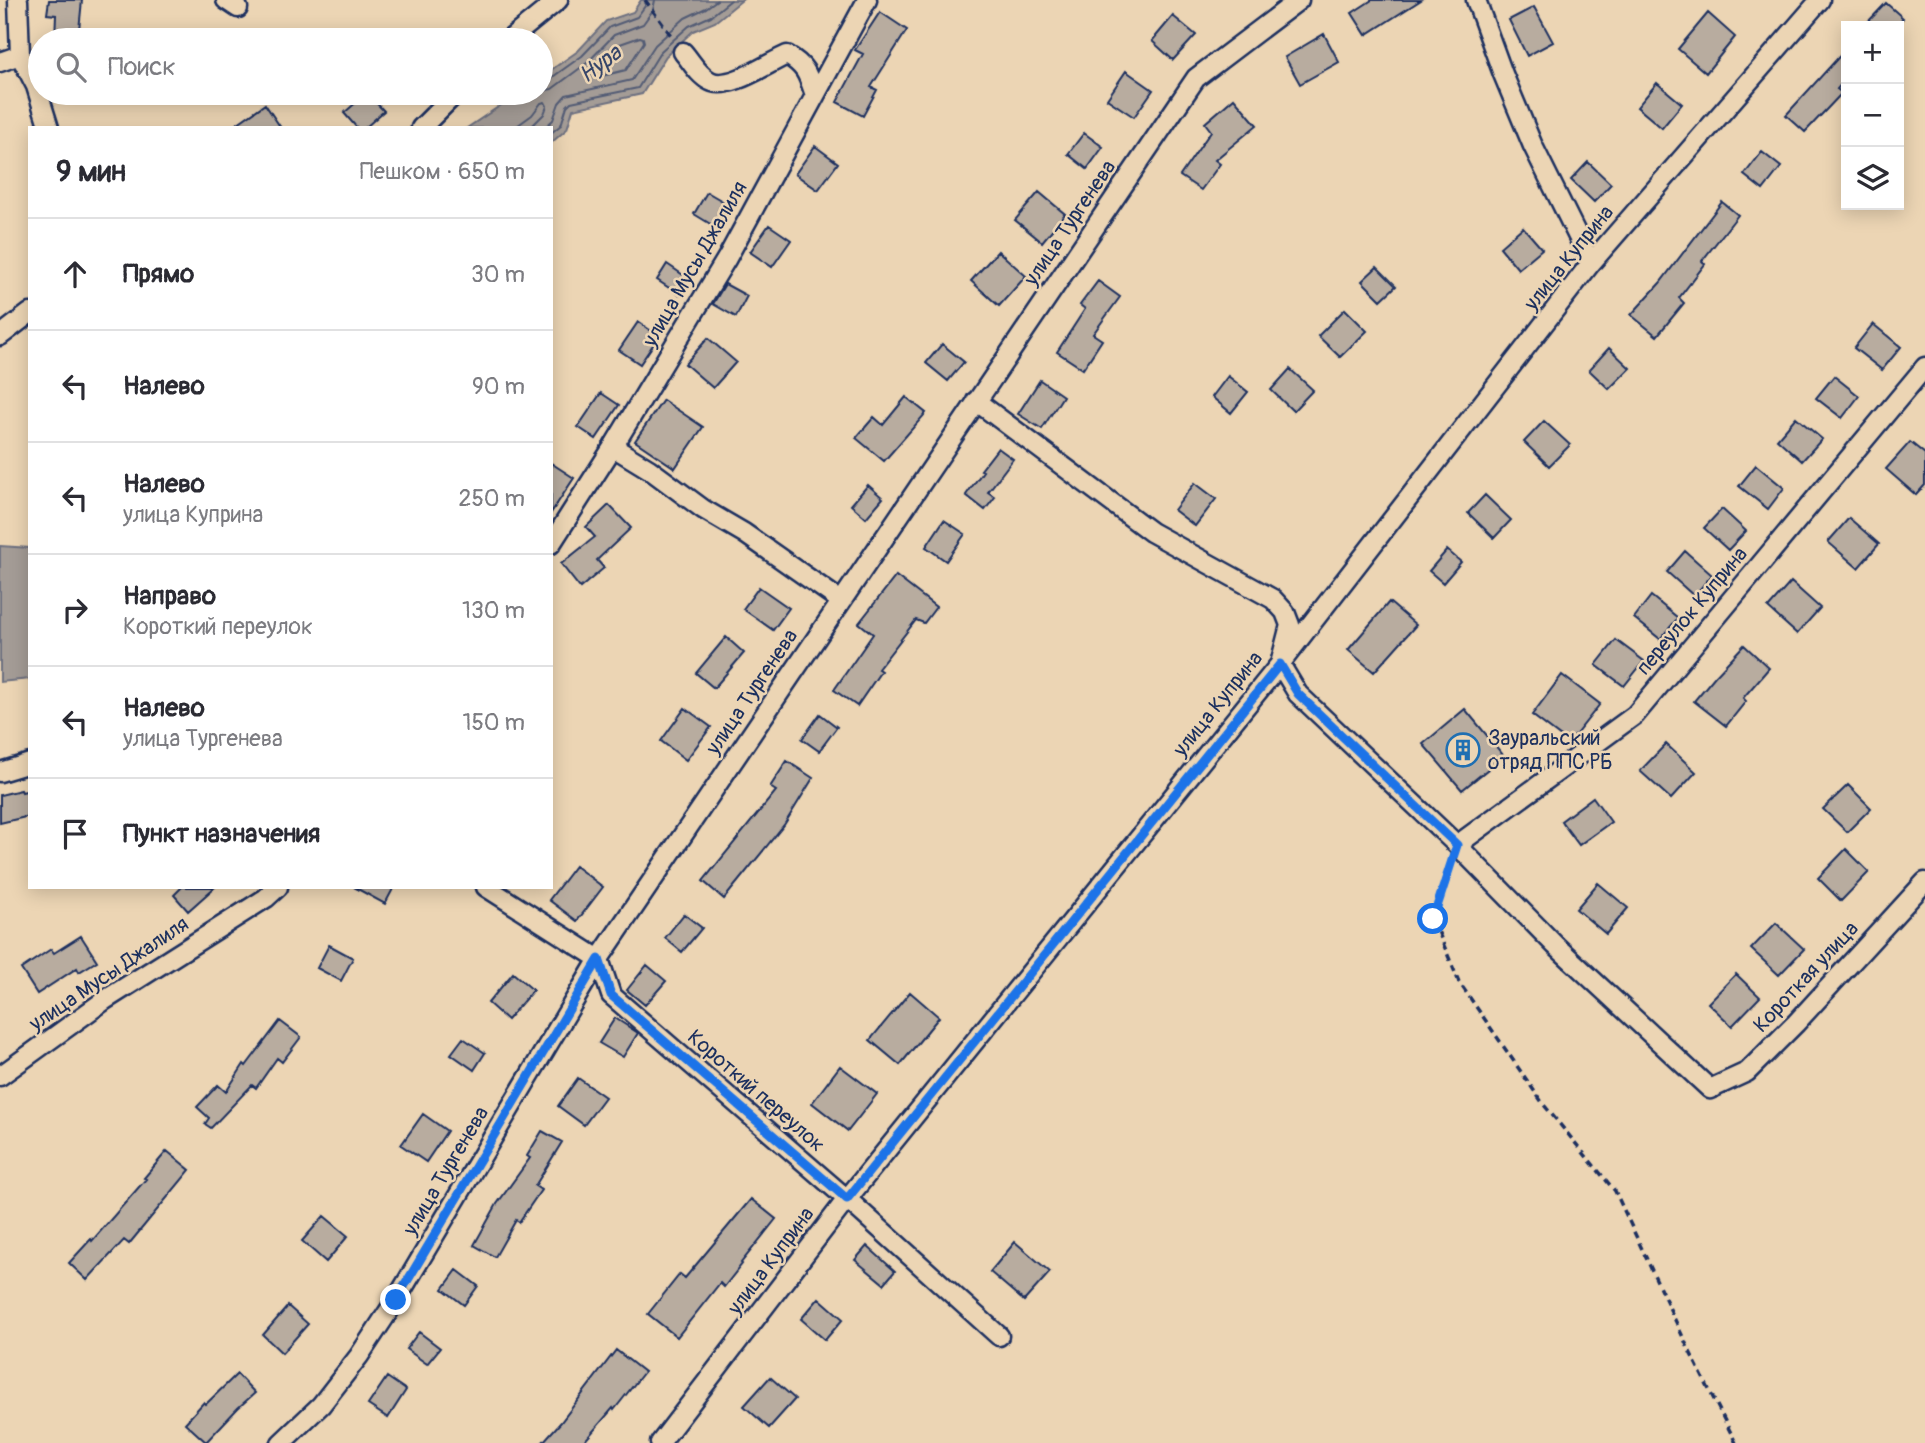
<!DOCTYPE html>
<html lang="ru">
<meta charset="utf-8">
<style>
:root{--surface:#fff;--page:#f2f2f3;--text:#2b2b33;--muted:#7c7c81;--line:#e1e1e2}
body{margin:0;font-family:Pangolin,sans-serif;background:var(--page);color:var(--text)}
.controls{position:absolute;right:21px;top:21px;display:grid;overflow:hidden;border-radius:0px;box-shadow:0 4px 18px #0003}
.controls button{width:63px;height:63px;display:grid;place-items:center;padding:0;border:0;border-bottom:2px solid var(--line);background:var(--surface);color:var(--text);font:35px sans-serif}
.stop{position:absolute;width:21px;height:21px;margin:-16px;border:5px solid #1a73e8;border-radius:50%;background:#fff}
.stop.end{background:#1a73e8;border-color:#fff;box-shadow:0 2px 7px #0008}
.list{margin:0;padding:0;list-style:none}
h2{display:flex;justify-content:space-between;align-items:center;height:91px;margin:0;padding:0 28px;font-size:30px}
h2 small{font-size:23px;font-weight:400;color:var(--muted)}
.list li{display:grid;grid-template-columns:46px 1fr auto;gap:21px;align-items:center;box-sizing:border-box;height:112px;padding:0 28px;border-top:2px solid var(--line)}
.list b{display:block;font-size:26px;white-space:nowrap}
.list p{margin:0;font-size:23px;white-space:nowrap;color:var(--muted)}
.list em{font-size:23px;font-style:normal;color:var(--muted)}
.icon{flex:none;width:38px;height:38px;fill:none;stroke:currentColor;stroke-width:2;stroke-linecap:round;stroke-linejoin:round}
.map{position:relative;flex:none;width:1925px;height:1443px;overflow:hidden}
.search{position:absolute;background:var(--surface);box-shadow:0 4px 18px #0003;left:28px;top:28px;width:525px;height:77px;display:flex;align-items:center;gap:18px;box-sizing:border-box;padding:0 24px;border-radius:38px;color:var(--muted);font-size:26px}
.panel{position:absolute;background:var(--surface);box-shadow:0 4px 18px #0003;left:28px;top:126px;width:525px;height:763px;border-radius:0px}
.map>svg:first-child{display:block}
</style>
<div class="map">
<svg width="1925" height="1443" viewBox="0 0 1925 1443">
<rect width="100%" height="100%" fill="#ecd5b4"/>
<filter id="ink" filterUnits="userSpaceOnUse"><feTurbulence type="fractalNoise" baseFrequency=".0143" numOctaves="2"/><feDisplacementMap in="SourceGraphic" scale="14" xChannelSelector="R" yChannelSelector="G"/><feConvolveMatrix kernelMatrix="1 2 1 2 8 2 1 2 1" color-interpolation-filters="sRGB"/></filter>
<g filter="url(#ink)">
<!-- water -->
<path fill="#a49c96" stroke="#6d7080" stroke-width="2" d="M641 0H742L715 22 693 31 666 56 642 94 573 109 567 129 551 143V128H467L519 93H541V77L578 51 606 21 633 12Z
M0 546 30 548V679L0 682Z"/>
<g fill="none" stroke-linecap="round" stroke-linejoin="round">
<!-- shore -->
<path stroke="#525b74" stroke-width="2" d="M640 37 643 38 644 42 626 70 598 77 594 76V71L620 44Z
M541 82 547 81 582 56 610 27 637 17 645 6 646 0
M541 91 552 89 587 63 614 35 643 24 653 10 655 0
M514 128 532 115 541 103 545 102 547 106 544 114 530 128
M544 128 553 120 559 103 566 95 632 80 655 45 685 18 706 8 717 0
M551 133 561 125 567 106 571 102 638 88 661 51 689 26 711 16 731 0"/>
</g>
<!-- building -->
<path fill="#b8ac9f" stroke="#1b2f5e" stroke-width="2" d="M49 0H82L78 40H55L56 15 47 14Z
M1372 0H1421L1366 35 1352 13Z
M1886 3 1903 18 1895 26H1864Z
M1534 7 1553 42 1527 56 1509 20Z
M880 12 907 30 871 87 877 90 863 116 837 102 863 54 855 50Z
M1708 13 1735 37 1706 73 1678 49Z
M1173 16 1196 35 1173 60 1152 41Z
M1324 34 1339 62 1300 84 1285 57Z
M1846 49V82L1844 81 1837 89 1842 93 1805 132 1786 115Z
M1126 71 1153 90 1134 117 1107 99Z
M1657 83 1682 104 1662 128 1637 107Z
M367 93 384 111 365 128H357L344 113Z
M1234 98 1257 125 1215 160 1220 164 1201 190 1180 176 1211 131 1205 123Z
M265 104 281 128H231Z
M1084 133 1103 147 1087 169 1068 154Z
M815 146 838 163 818 190 795 174Z
M1762 152 1781 167 1763 190 1744 175Z
M1588 162 1611 184 1594 202 1571 180Z
M707 192 731 206 717 228 694 214Z
M1039 192 1065 214 1042 242 1015 220Z
M1722 202 1738 215 1702 261 1705 264 1679 298 1684 303 1657 336 1631 315 1660 283Z
M769 225 791 240 772 267 750 252Z
M1523 227 1542 249 1518 269 1500 247Z
M998 251 1026 276 999 306 971 281Z
M667 264 689 279 680 295 657 280Z
M1377 267 1396 286 1381 300 1362 281Z
M1098 281 1120 297 1093 334 1102 340 1083 369 1057 352 1085 309 1080 305Z
M725 284 747 296 736 317 713 304Z
M1345 309 1367 331 1340 357 1318 336Z
M638 322 659 336 640 364 619 350Z
M1873 324 1901 347 1882 370 1854 348Z
M708 338 736 362 713 388 685 364Z
M942 344 964 362 948 381 926 363Z
M1609 348 1630 368 1609 389 1589 370Z
M1290 369 1313 390 1293 411 1271 390Z
M1228 376 1248 392 1231 413 1212 397Z
M1834 376 1859 396 1842 418 1816 398Z
M1040 380 1063 396 1042 429 1018 414Z
M601 393 619 405 596 439 578 427Z
M906 397 926 413 884 461 856 438 874 417 883 425Z
M663 400 703 427 675 468 635 441Z
M1796 417 1822 439 1802 461 1777 439Z
M1544 421 1570 445 1549 466 1524 442Z
M1910 442 1925 454V485L1916 495 1886 469Z
M998 448 1013 459 988 492 995 497 985 510 966 495 983 471 981 470Z
M551 463 574 478 551 513Z
M1756 465 1784 488 1768 509 1739 486Z
M1195 483 1216 499 1195 526 1174 510Z
M868 485 883 498 866 518 851 505Z
M1485 495 1511 520 1494 538 1468 513Z
M609 505 631 528 597 560 604 568 580 588 561 564 595 537 586 527Z
M1722 509 1746 531 1728 550 1704 528Z
M1849 518 1879 544 1858 568 1828 542Z
M944 520 965 534 946 561 926 547Z
M1447 550 1461 562 1443 583 1429 571Z
M1685 551 1712 575 1694 596 1667 572Z
M896 576 936 607 924 623 916 620 878 669 881 671 857 706 834 690 873 634 859 623Z
M1791 582 1820 608 1797 634 1768 608Z
M759 587 789 608 773 630 743 609Z
M1651 596 1678 618 1660 639 1634 618Z
M1389 602 1416 625 1374 672 1348 650Z
M726 637 744 653 714 688 696 673Z
M1616 640 1644 661 1624 686 1596 665Z
M1744 645 1769 668 1743 698 1746 701 1726 726 1694 701 1715 676Z
M1562 675 1600 704 1569 743 1532 715Z
M685 708 711 727 686 760 661 741Z
M1465 709 1504 756 1462 790 1423 744Z
M820 714 837 727 819 751 802 739Z
M1666 744 1696 772 1671 799 1640 771Z
M787 761 813 778 784 825 724 899 703 881 776 791 770 787Z
M1848 785 1871 808 1847 832 1823 809Z
M21 790 22 792 30 790V816L0 823V795Z
M1593 797 1611 822 1579 845 1561 821Z
M1846 849 1869 872 1841 901 1818 878Z
M575 866 603 887 577 921 549 900Z
M1598 883 1628 908 1606 934 1576 909Z
M182 887H215L188 911 174 895Z
M354 887H394L385 904Z
M684 914 702 928 682 952 665 938Z
M1776 923 1804 949 1779 975 1751 949Z
M81 936 97 961 79 972 77 968 37 994 21 969 51 949 54 953Z
M329 945 353 958 341 981 317 968Z
M647 965 666 981 645 1005 627 990Z
M513 973 533 990 507 1020 488 1003Z
M1736 974 1760 997 1732 1026 1708 1003Z
M910 992 939 1017 900 1065 870 1040Z
M615 1018 638 1033 623 1057 599 1043Z
M280 1021 301 1037 282 1062 277 1058 256 1088 252 1085 211 1128 205 1124 209 1118 197 1107 218 1085 226 1092 244 1064 246 1066Z
M463 1038 485 1053 474 1070 451 1054Z
M840 1066 877 1094 848 1131 812 1103Z
M578 1078 605 1097 584 1125 558 1106Z
M423 1114 447 1131 426 1162 401 1145Z
M542 1131 562 1142 535 1186 541 1190 519 1222 516 1220 495 1257 474 1245 497 1204 530 1158 527 1156Z
M167 1151 190 1170 129 1244 124 1240 87 1280 69 1263 91 1239 92 1241 146 1179 144 1178Z
M751 1199 776 1219 741 1263 742 1264 724 1287 720 1283 677 1337 648 1314 680 1274 685 1278Z
M324 1216 348 1236 326 1262 302 1241Z
M1015 1242 1050 1272 1024 1301 990 1272Z
M867 1246 895 1271 884 1284 855 1260Z
M457 1270 478 1286 464 1305 443 1289Z
M819 1298 843 1319 825 1340 801 1319Z
M288 1306 308 1324 282 1353 263 1335Z
M419 1332 440 1348 427 1364 406 1349Z
M616 1350 644 1372 614 1410 613 1408 583 1443H542L561 1422Z
M237 1374 255 1393 238 1408 206 1442 185 1423 204 1402 206 1404Z
M387 1377 406 1390 388 1418 368 1405Z
M770 1377 795 1399 769 1428 744 1406Z"/>
<g fill="none" stroke-linecap="round" stroke-linejoin="round">
<defs>
<path id="minor" d="M18 0 20 55 36 86 49 128
M226 0 238 8
M1476 0 1503 74 1533 146 1591 263
M509 40 558 0
M683 52C691 61 698 75 710 81 729 91 768 63 787 55 806 66 808 75 815 95
M0 62 20 55
M421 128 456 93
M0 336 30 313
M976 401 1151 532 1273 599 1285 612 1290 625 1280 664 1298 694 1457 845 1555 945 1710 1089 1747 1072 1796 1023 1925 882
M613 447 649 469 703 509 744 533 841 601
M551 544 613 447 727 258 867 0
M0 772 30 763
M1457 845 1635 715 1925 367
M486 887 599 959 611 995 847 1199 999 1336
M0 1076 105 1000 266 898 278 887
M281 1443 321 1405 359 1356 396 1300 599 959 1196 78 1299 0
M660 1443 847 1199 1280 664 1591 263 1820 0"/>
</defs>
<!-- minor casing -->
<use href="#minor" stroke="#1b2f5e" stroke-width="23"/>
<!-- path -->
<path stroke="#1b2f5e" stroke-width="3.5" stroke-dasharray="7 5" stroke-linecap="butt" d="M645 0 673 38
M1451 864 1433 919 1459 982 1544 1105 1615 1191 1689 1350 1736 1443"/>
<!-- minor -->
<use href="#minor" stroke="#ecd5b4" stroke-width="18"/>
</g>
</g>
<g fill="none" stroke-linecap="round" stroke-linejoin="round" filter="url(#ink)">
<!-- route -->
<path stroke="#1a73e8" stroke-width="9" d="M396 1300 599 959 611 995 847 1199 1280 664 1298 694 1457 845 1433 919"/>
</g>
<!-- icons -->
<defs>
<symbol id="building-ring" viewBox="-11 -11 22 22"><circle r="9.5" fill="#ecd5b4" stroke="#1f6fb2" stroke-width="1.5"/><path d="M-4-6H4V6H1V3H-1V6H-4ZM-2.5-4.3h1.7v1.8h-1.7ZM.8-4.3h1.7v1.8H.8ZM-2.5-1h1.7V.8h-1.7ZM.8-1h1.7V.8H.8Z" fill="#1f6fb2"/></symbol>
</defs>
<g fill-rule="evenodd">
<use href="#building-ring" x="1444" y="731" width="38" height="38"/>
</g>
<g text-anchor="middle" dominant-baseline="central" stroke-width="5" stroke-linejoin="round" paint-order="stroke">
<!-- street labels -->
<g font-size="21" fill="#1b2f5e" stroke="#ecd5b4">
<text transform="translate(1070 223) rotate(-56)">улица Тургенева</text>
<text transform="translate(1569 258) rotate(-51)">улица Куприна</text>
<text transform="translate(695 264) rotate(-60)">улица Мусы Джалиля</text>
<text transform="translate(1692 611) rotate(-50)">переулок Куприна</text>
<text transform="translate(752 692) rotate(-56)">улица Тургенева</text>
<text transform="translate(1218 704) rotate(-51)">улица Куприна</text>
<text transform="translate(109 974) rotate(-34)">улица Мусы Джалиля</text>
<text transform="translate(1806 977) rotate(-47)">Короткая улица</text>
<text transform="translate(756 1091) rotate(41)">Короткий переулок</text>
<text transform="translate(446 1171) rotate(-59)">улица Тургенева</text>
<text transform="translate(771 1261) rotate(-53)">улица Куприна</text>
</g>
<!-- poi labels -->
<g font-size="21" fill="#1b2f5e" stroke="#ecd5b4" text-anchor="start">
<text x="1488" y="738">Зауральский<tspan x="1488" dy="24">отряд ППС РБ</tspan></text>
</g>
<!-- water labels -->
<g font-size="23" font-style="italic" fill="#364569" stroke="#ecd5b4">
<text transform="translate(600 64) rotate(-37)">Нура</text>
</g>
</g>
</svg>
<div class="controls">
<button>+</button>
<button>−</button>
<button><svg class="icon" aria-label="layers" viewBox="0 0 24 24"><path d="M12 4l9 5-9 5-9-5zM3 14l9 5 9-5"/></svg></button>
</div>
<div class="stop" style="left:1433px;top:919px"></div>
<div class="stop end" style="left:396px;top:1300px"></div>
<div class="search"><svg class="icon" aria-label="search" viewBox="0 0 24 24"><circle cx="10" cy="10" r="6"/><path d="M15 15l6 6"/></svg>Поиск</div>
<section class="panel">
<h2>9 мин<small>Пешком · 650 m</small></h2>
<ul class="list">
<li><svg class="icon" aria-label="ahead" viewBox="0 0 24 24"><path d="M12 20V5M6 11l6-6 6 6"/></svg><div><b>Прямо</b></div><em>30 m</em></li>
<li><svg class="icon" aria-label="left" viewBox="0 0 24 24"><path d="M17 20v-9H6M10 6l-5 5 5 5"/></svg><div><b>Налево</b></div><em>90 m</em></li>
<li><svg class="icon" aria-label="left" viewBox="0 0 24 24"><path d="M17 20v-9H6M10 6l-5 5 5 5"/></svg><div><b>Налево</b><p>улица Куприна</p></div><em>250 m</em></li>
<li><svg class="icon" aria-label="right" viewBox="0 0 24 24"><path d="M7 20v-9h11M14 6l5 5-5 5"/></svg><div><b>Направо</b><p>Короткий переулок</p></div><em>130 m</em></li>
<li><svg class="icon" aria-label="left" viewBox="0 0 24 24"><path d="M17 20v-9H6M10 6l-5 5 5 5"/></svg><div><b>Налево</b><p>улица Тургенева</p></div><em>150 m</em></li>
<li><svg class="icon" aria-label="arrive" viewBox="0 0 24 24"><path d="M6 21V4h12l-3 4 3 4H6"/></svg><div><b>Пункт назначения</b></div></li>
</ul>
</section>
</div>
